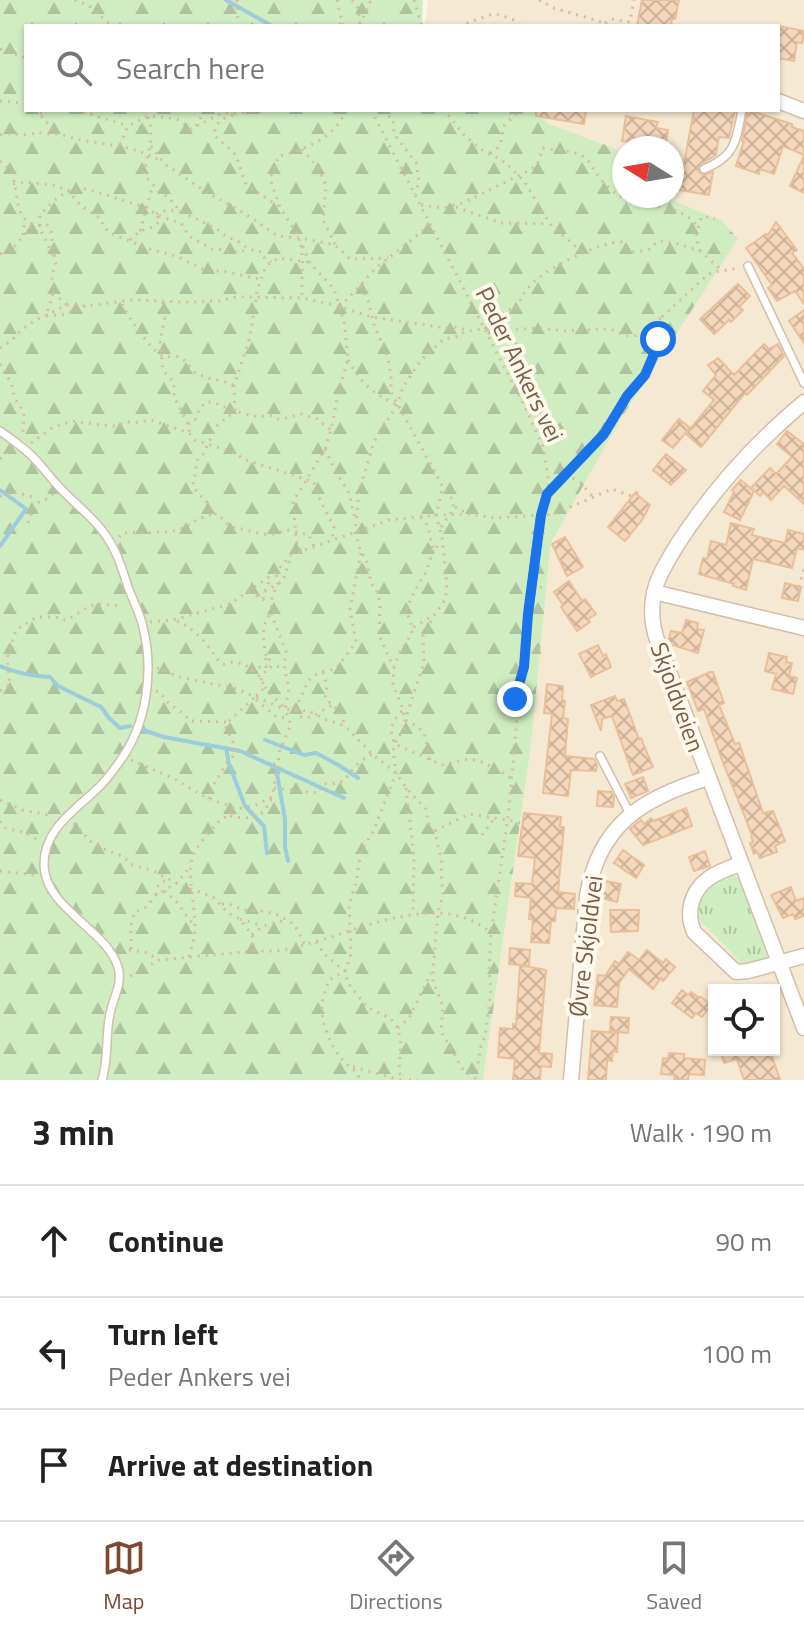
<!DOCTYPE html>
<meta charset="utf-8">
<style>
:root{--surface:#fff;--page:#f2f2f2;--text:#222;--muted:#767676;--line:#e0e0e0;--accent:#7f4930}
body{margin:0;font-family:"Titillium Web",sans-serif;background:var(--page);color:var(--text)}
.controls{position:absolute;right:24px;bottom:24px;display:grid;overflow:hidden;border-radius:0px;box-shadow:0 2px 6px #0004}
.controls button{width:72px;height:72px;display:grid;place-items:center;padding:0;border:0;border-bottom:2px solid var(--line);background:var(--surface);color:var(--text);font:40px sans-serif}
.compass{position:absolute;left:612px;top:136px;width:72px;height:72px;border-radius:50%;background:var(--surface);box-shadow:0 2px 6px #0004;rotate:281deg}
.stop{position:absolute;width:24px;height:24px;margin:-18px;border:6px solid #1a73e8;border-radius:50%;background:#fff}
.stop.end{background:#1a73e8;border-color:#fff;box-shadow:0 2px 8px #0008}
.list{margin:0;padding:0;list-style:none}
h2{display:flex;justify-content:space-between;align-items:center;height:104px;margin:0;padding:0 32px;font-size:34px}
h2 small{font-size:26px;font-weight:400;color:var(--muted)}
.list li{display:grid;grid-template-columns:52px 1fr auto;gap:24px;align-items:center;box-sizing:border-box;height:112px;padding:0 32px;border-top:2px solid var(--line)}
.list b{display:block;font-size:30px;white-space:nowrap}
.list p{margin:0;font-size:26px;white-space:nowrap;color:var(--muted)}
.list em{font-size:26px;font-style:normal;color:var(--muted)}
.icon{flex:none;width:44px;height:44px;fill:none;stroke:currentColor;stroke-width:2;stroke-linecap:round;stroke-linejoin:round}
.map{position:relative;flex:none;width:804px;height:1080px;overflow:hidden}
.search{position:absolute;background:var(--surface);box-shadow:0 2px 6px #0004;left:24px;right:24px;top:24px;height:88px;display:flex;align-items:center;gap:20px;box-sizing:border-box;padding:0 28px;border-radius:0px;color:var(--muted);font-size:30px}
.sheet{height:440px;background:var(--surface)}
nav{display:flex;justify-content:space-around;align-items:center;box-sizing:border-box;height:112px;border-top:2px solid var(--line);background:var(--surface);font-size:22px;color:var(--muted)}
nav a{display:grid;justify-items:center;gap:4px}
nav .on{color:var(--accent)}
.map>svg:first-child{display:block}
</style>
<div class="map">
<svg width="804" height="1080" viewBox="0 0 804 1080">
<defs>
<pattern id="grass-tufts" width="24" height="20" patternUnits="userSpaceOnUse" patternTransform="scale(2)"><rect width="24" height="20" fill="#d0edc2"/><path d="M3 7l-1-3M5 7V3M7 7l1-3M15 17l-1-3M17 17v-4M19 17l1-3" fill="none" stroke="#aec3a0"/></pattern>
<pattern id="forest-firs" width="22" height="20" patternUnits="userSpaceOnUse" patternTransform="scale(2)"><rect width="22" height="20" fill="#d0edc2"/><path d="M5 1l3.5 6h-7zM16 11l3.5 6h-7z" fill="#aec3a0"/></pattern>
<pattern id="building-cross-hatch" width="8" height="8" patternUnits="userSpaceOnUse" patternTransform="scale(2)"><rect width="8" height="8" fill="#f5d7bb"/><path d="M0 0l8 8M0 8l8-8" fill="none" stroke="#cbb29a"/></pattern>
</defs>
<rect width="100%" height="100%" fill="#fef6e5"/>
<!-- residential -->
<path fill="#f6e9d3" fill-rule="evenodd" d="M428 0H804V1080H483L530 753 551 543 622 417 721 220 667 198V196H672L674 167 672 166V148H624V152L549 124 533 110H778V26H424ZM714 990H774V1050H714Z"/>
<!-- grass -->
<path fill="url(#grass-tufts)" d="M732 873 739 879 768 957 764 961 742 964 696 916C695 887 709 884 732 873Z"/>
<!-- forest -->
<path fill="url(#forest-firs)" d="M0 0H423L422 23 424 26H26V110H533L549 124 624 152V196H667V198L721 220 738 239 622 417 551 543 530 753 483 1080H0Z"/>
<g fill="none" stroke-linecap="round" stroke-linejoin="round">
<!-- stream -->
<path stroke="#9dccdc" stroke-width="4" d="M226 0 272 26
M0 490 25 508
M0 546 26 509
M0 666C16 673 32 676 50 677L58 686 101 707 109 718 120 728 130 726
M143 730 164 737 240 751 344 798
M265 740 304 755 316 753 340 766 358 778
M226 748 229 764 245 806 264 826 267 853
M276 768 285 819V847L288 861"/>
</g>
<!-- building -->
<path fill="url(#building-cross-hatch)" stroke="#e9bf9a" stroke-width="2" d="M642 0H679L675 19H672L671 26H637Z
M778 26 804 31 802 43 797 42 794 61 778 58Z
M536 110H586L584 124 536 116Z
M694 110H735L729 138 719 137 716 155 701 164 698 168 699 172 703 175 713 172 709 195 679 190Z
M748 110 792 124V127L804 131V155L783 146 774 174 760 169 759 174 736 166 744 141H742Z
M626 116 658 122 656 128 668 130 665 148H645V145L622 141Z
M804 156V193L790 186Z
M776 222 797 250 792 253 804 269V304L795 291 777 301 768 288 772 285 746 248 766 234 768 235Z
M738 284 750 296 739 307 743 310 731 322 729 320 714 334 700 319Z
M804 310V343L789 321Z
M764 344 769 349 778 344 784 356 747 395 745 393 701 447 686 434 714 400 703 391 716 375 708 365 718 358 734 375Z
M679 419 690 428 673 448 662 440Z
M787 431 804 444V504L784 486 771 500 763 492 760 496 751 488 770 468 776 474 792 457 777 444Z
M666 454 686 470 671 485 653 470Z
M741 480 754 491 740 520 724 512 734 492 732 490Z
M635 493 650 505 642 520 625 541 608 527Z
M731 523 754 529 752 535 785 543 788 530 804 534V550L797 548 792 568 753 559 746 590 733 586 734 584 699 574 703 558 707 559 711 541 726 545Z
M565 537 583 567 567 576 552 544Z
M569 581 582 601 585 599 596 614 588 619 590 622 577 631 561 607 563 605 554 592Z
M785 583 801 587 798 601 782 598Z
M686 620 698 623 697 629 704 630 698 653 669 644 668 642 671 631 682 633Z
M598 645 603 656 606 654 611 667 591 677 579 654Z
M769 653 787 657 786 662 792 663 789 676 797 678 793 694 772 689 776 674 765 671Z
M710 672H713L724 703 719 705 735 744 739 743 763 813 773 811 785 841 775 846 777 852 760 858 757 852 754 854 750 843 753 842 751 836 752 835 722 760 704 709 698 711 687 682Z
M547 684 563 686 562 700 565 701 563 718 568 719 565 756 594 759 597 765 596 771 571 770 568 796 543 793 552 714 544 713Z
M615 696 617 701 624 699 639 739 641 738 653 767 633 775 612 716 602 719 601 731 591 705Z
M643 777 648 791 631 798 625 784Z
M598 791 611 792 614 797 613 807 597 806Z
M686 808 692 826 643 845 630 829 641 820 644 824 651 818 654 821Z
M524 813 561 817 560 827H564L558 892 575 894 574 909 556 908 555 921H551L549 943 531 942 533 919H529L531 898 515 896 516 883 532 884 535 858 518 856Z
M623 850 644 865 636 878 614 863Z
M705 851 710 866 694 871 689 857Z
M601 880 621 884 617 902 597 897Z
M791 887 796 901 804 898V916L795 919 793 914 783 918 771 895Z
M610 910H639L638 931 611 932Z
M510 948 530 950 529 966 509 964Z
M647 950 663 963 666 959 675 967 663 981 661 978 653 989 629 969 619 983 617 1007 594 1005 598 975 605 976 615 961 619 964 628 952 639 960Z
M520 965 546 970 539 1053 552 1054 551 1067 541 1066 540 1080H513L515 1059 498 1057 500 1028 513 1029V1024L516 1025Z
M682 990 688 995 691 992 698 997H701L711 1005 702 1017 696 1013 692 1018 672 1003Z
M611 1017 629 1018 628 1033 610 1031Z
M592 1031 618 1033 617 1052 613 1051 612 1061 607 1060 606 1080H588Z
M720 1050H770L780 1080H744L737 1059 724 1063Z
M669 1053 684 1054V1058L705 1060 704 1075 689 1074 688 1080H674L675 1075 661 1074 663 1058 668 1059Z"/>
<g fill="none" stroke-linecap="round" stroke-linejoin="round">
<defs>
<path id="service" d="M704 169C736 156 736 141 742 110
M748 266 804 383
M0 431C11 439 23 447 33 457 43 467 51 479 61 489 78 507 98 521 110 542 119 556 123 572 128 587 133 601 140 613 143 627 154 671 147 724 120 761 113 771 106 781 97 789 74 811 43 830 44 866 46 909 106 929 118 967 123 983 113 998 110 1014 105 1036 109 1058 102 1080
M600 756 630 814"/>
<path id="minor" d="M778 101 804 111
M804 402C755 443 712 491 677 545 669 559 659 573 655 589 650 607 652 626 658 643L804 1028
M654 592 804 628
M740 864C718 872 697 879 691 905 689 915 690 923 694 932L736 972 748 971 804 956
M571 1080 587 896C599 825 642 798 708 778"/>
</defs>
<!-- service casing -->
<use href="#service" stroke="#d0bfaa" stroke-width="10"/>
<!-- minor casing -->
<use href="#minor" stroke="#d0bfaa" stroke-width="17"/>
<!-- path -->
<path stroke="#dabb9d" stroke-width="3" stroke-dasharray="2 6" stroke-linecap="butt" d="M75 0 77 2 87 4 112 26
M237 0 238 26
M337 0 343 26
M352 0C361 8 358 16 360 26
M414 0 422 26
M539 0 554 8 605 23 608 26
M605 23 611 19 630 22 634 0
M360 25 371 0
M459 26 493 14 500 15 520 22
M0 49 26 58
M0 101 26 103
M36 110 56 133
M67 110 81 111 128 126
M144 110C158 128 147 155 144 175L159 191 168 197 180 211 217 229 227 237 236 240 249 249 262 252 265 259 271 262
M371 110 525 407 543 447 549 482 541 515 528 614 524 667 515 699 517 716 509 810 491 933 489 970 491 990 485 1037 481 1046 475 1080
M384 110 385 114 393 119 394 134 416 163 419 181 415 194
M442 110 450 117 465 136 481 149 506 163 524 181 550 224 584 254
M40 113 49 110
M233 115C222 118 213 124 215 136L236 155 246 185 280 207
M196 126 205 110
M0 135C15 131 22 138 38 132 46 135 50 133 57 134 63 134 70 138 76 139 105 145 136 145 162 162
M120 145 128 126 148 116 172 118 179 120 191 129 222 113 259 112V110
M151 146 165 164 206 192 244 213 278 236 299 238 331 244 336 246 350 259 388 258
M302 149 318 168 326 185 323 220 336 246
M490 153C503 149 501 136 504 126L520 110
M0 161C3 164 7 166 10 170 21 189 10 230 47 225L51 232 56 265 52 274 53 293 47 313
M13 184 24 182 53 185 68 190 80 205 101 219 103 226 110 233 149 249 176 256 206 271H222L259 279
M421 205 442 208 463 203 530 170 537 165 543 148C556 151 574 149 585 158 590 161 593 169 596 173 602 182 613 193 624 198 649 208 679 202 698 227
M456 207 501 223 549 224
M156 214 168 210 180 211
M140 231 153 185
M23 235 25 219
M130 240 140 231 153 227 160 221 156 214
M301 245C304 263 301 279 302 297
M700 251 696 236 701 218 704 216 715 219
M0 254 15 246 34 223
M53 255 40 229V215C53 201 66 187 87 189L138 205 162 217 181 223 189 236 212 249 229 250 237 253 249 249
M308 262 279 258 271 262 265 268 257 291 250 337 234 386 235 411 217 426 203 454 198 458 193 485 198 494 205 499 213 514H218L229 526 263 534 270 535 287 530 309 535 314 546
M361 286 368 301 375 328 387 354 391 376V392L443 487 436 515 442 537 446 575 447 589 445 600 435 614 423 635 424 663 405 720 404 731 397 738 393 751 396 773 374 830 361 851 356 883 349 904 351 954 345 971 348 983 367 1007 390 1018 398 1028 401 1044 399 1071 402 1080
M53 293 67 305
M163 302 165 316 160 341 163 370 174 383V397L189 426V433
M122 304C127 315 150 349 161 355 167 358 174 355 179 357 188 360 190 371 198 374 209 380 223 379 234 386
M340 307 376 268 425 229 429 223
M46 316 66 314 85 306
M485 329 486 325 506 310 516 309C521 299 525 289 534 282 550 267 599 242 621 242L630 251 636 252 648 250 658 241 675 243 700 251 720 269
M487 329 495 334H502L507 330 540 328 563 331 610 329 626 336 647 335 658 339
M641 335 662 317
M0 348 12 340 21 330 36 320 67 305 85 306 132 300 185 302 219 301 236 297 302 298 330 304 372 317 446 328 454 327 473 331 498 325 507 330
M348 360C362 384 372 393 397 405
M0 364 11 383 15 399 24 412 23 430 26 437
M188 424 195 420 199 410 206 402H212L235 411 258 417 269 415 278 419 286 418 301 414 317 419 331 430
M31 443 52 428 72 421 110 426H118L128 422 133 423 151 420 189 433 195 440 232 452 246 460 314 482 320 500 334 527 332 540
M325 449 335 470 349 493 355 519
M0 459 8 451
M566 474 581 483 592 496
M547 494 604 434 627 396 645 375 652 363 658 345 660 323 662 317 706 276 713 272 740 268
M0 496H4L12 491 33 497 34 502
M455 507 469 514
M421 517 428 526 433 550 442 542
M28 523 35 503 44 501 54 493
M441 527C454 509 459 505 443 487
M119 537 122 533 169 532 184 528 198 519 213 514
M301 550 297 546 293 502 325 449 331 430 338 394 348 359 344 321 334 289 310 263 299 238 280 207 271 182V176L279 156C301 152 340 135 345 110
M433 550 426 572 415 590 406 610 411 623 412 633 414 627 435 614
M799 587 804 568
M532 588 544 587
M249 591 269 603
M258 596C267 591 268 586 269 577
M263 599 264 592 283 581 290 559
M177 621C196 629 209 646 220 663L224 664 232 662 244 664 258 674 265 687 254 698 275 716 288 718
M150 622 173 620 230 604 276 572 291 555 389 520 436 515 469 514 495 518 554 514 612 489 631 496 638 492
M525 648 541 653
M266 656C264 641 260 627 270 614
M157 668 180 677 237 689 282 708
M266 668V656L274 665
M394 668 400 652 412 633
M251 670 267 665
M323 672 327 686 325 698 341 713 345 726
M261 680 266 670 274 665 284 669
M265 687 285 709 309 711 324 719 345 726 372 754 396 773 406 788 426 809 429 825 436 836 442 863 441 871 443 894 438 913 433 970V981L443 1006 441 1031 463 1070 475 1078
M0 691 10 685 7 658 16 630 37 617H56L62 620H67L88 607 97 604 123 606
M156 691 161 693C167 706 182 710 190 721L228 722
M295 709C309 684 303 674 336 669L356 642 350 609 361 553
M295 710C304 727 319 711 331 706
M402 711C391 724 388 728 395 744L442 765 468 759 479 761 499 770 511 778
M131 760 173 778 205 797 237 809 256 805 272 797 280 750 291 725 285 709 289 689 284 665 286 652 271 613 272 597 278 583 276 572
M430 760C424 736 429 731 405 720L403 709 393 684 394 668 379 635 380 603 378 593 371 583 366 558 361 553 355 532 359 492 374 442 397 405 403 387 421 360 444 339 460 336 465 331
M512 786 524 797
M274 788 318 793 323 784C347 783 341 782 356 766 360 761 367 757 372 754
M406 788 414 857 413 915
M209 799 212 787 227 763 234 755 235 746 226 728 228 722 254 698
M0 800 22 810 53 816
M230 816C252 820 263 819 272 797
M0 821 5 828 26 833 38 840
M74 823 90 841 106 850 122 856 133 865 153 871 183 886 213 897 228 913 240 919 252 935 254 951
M435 831 469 814 514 821 522 824
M482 835 494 819
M0 871 34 875
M164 891 175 900 195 927
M156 895 158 886 167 879
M222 904H229L244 910 263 911 278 915 294 924 305 945
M240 919 263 926
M252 935 263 926 286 920
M316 942 324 954 345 971 329 980C326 989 321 1000 322 1010 322 1025 331 1045 340 1057 346 1066 357 1069 360 1080
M121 949 145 952 159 960
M131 949V927L134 913 145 908 156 895 177 883 189 868
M189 957C192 947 195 937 195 926 195 906 186 869 194 853 199 844 214 825 222 819 228 815 232 815 237 809
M130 976 159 960 254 951H274L290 949C310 943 330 938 349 931 394 917 451 898 491 933
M398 1028 409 1018 431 973
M353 1067 401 1080
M409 1080H418"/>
<!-- service -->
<use href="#service" stroke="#fff" stroke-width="7"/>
<!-- minor -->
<use href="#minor" stroke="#fff" stroke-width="14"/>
</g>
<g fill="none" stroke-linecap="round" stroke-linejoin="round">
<!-- route -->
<path stroke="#1a73e8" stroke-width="10" d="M515 699 524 667 528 614 541 515 547 494 604 434 627 396 645 375 658 345V339"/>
</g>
<g text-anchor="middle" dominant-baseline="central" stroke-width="8" stroke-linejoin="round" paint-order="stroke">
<!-- street labels -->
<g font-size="24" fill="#795e48" stroke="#fff9ed">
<text transform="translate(520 364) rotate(64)">Peder Ankers vei</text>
<text transform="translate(678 697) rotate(70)">Skjoldveien</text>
<text transform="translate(585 946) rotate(-83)">Øvre Skjoldvei</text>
</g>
</g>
</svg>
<div class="controls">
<button><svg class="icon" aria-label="locate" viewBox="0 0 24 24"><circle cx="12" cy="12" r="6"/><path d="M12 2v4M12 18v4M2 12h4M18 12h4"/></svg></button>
</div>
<svg class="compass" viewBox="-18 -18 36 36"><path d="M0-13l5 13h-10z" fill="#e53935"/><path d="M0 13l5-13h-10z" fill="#767676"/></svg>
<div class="stop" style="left:658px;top:339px"></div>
<div class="stop end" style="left:515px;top:699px"></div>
<div class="search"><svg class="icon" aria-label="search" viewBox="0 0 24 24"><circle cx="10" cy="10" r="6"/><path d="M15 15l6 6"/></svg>Search here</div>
</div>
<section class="sheet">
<h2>3 min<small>Walk · 190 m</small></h2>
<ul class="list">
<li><svg class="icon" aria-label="ahead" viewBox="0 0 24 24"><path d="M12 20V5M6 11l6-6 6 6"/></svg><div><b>Continue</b></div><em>90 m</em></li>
<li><svg class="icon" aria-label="left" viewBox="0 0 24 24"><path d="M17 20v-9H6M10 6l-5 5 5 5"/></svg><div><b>Turn left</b><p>Peder Ankers vei</p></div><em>100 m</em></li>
<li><svg class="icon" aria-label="arrive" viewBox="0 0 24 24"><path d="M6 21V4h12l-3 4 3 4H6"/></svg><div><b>Arrive at destination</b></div></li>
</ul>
</section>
<nav>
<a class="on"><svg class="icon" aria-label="map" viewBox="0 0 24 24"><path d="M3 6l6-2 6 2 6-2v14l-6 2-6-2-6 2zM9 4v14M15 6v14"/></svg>Map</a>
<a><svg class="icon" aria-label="directions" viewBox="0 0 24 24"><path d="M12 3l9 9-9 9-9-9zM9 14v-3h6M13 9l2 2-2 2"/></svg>Directions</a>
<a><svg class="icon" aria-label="saved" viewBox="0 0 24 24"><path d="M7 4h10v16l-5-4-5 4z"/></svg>Saved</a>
</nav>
